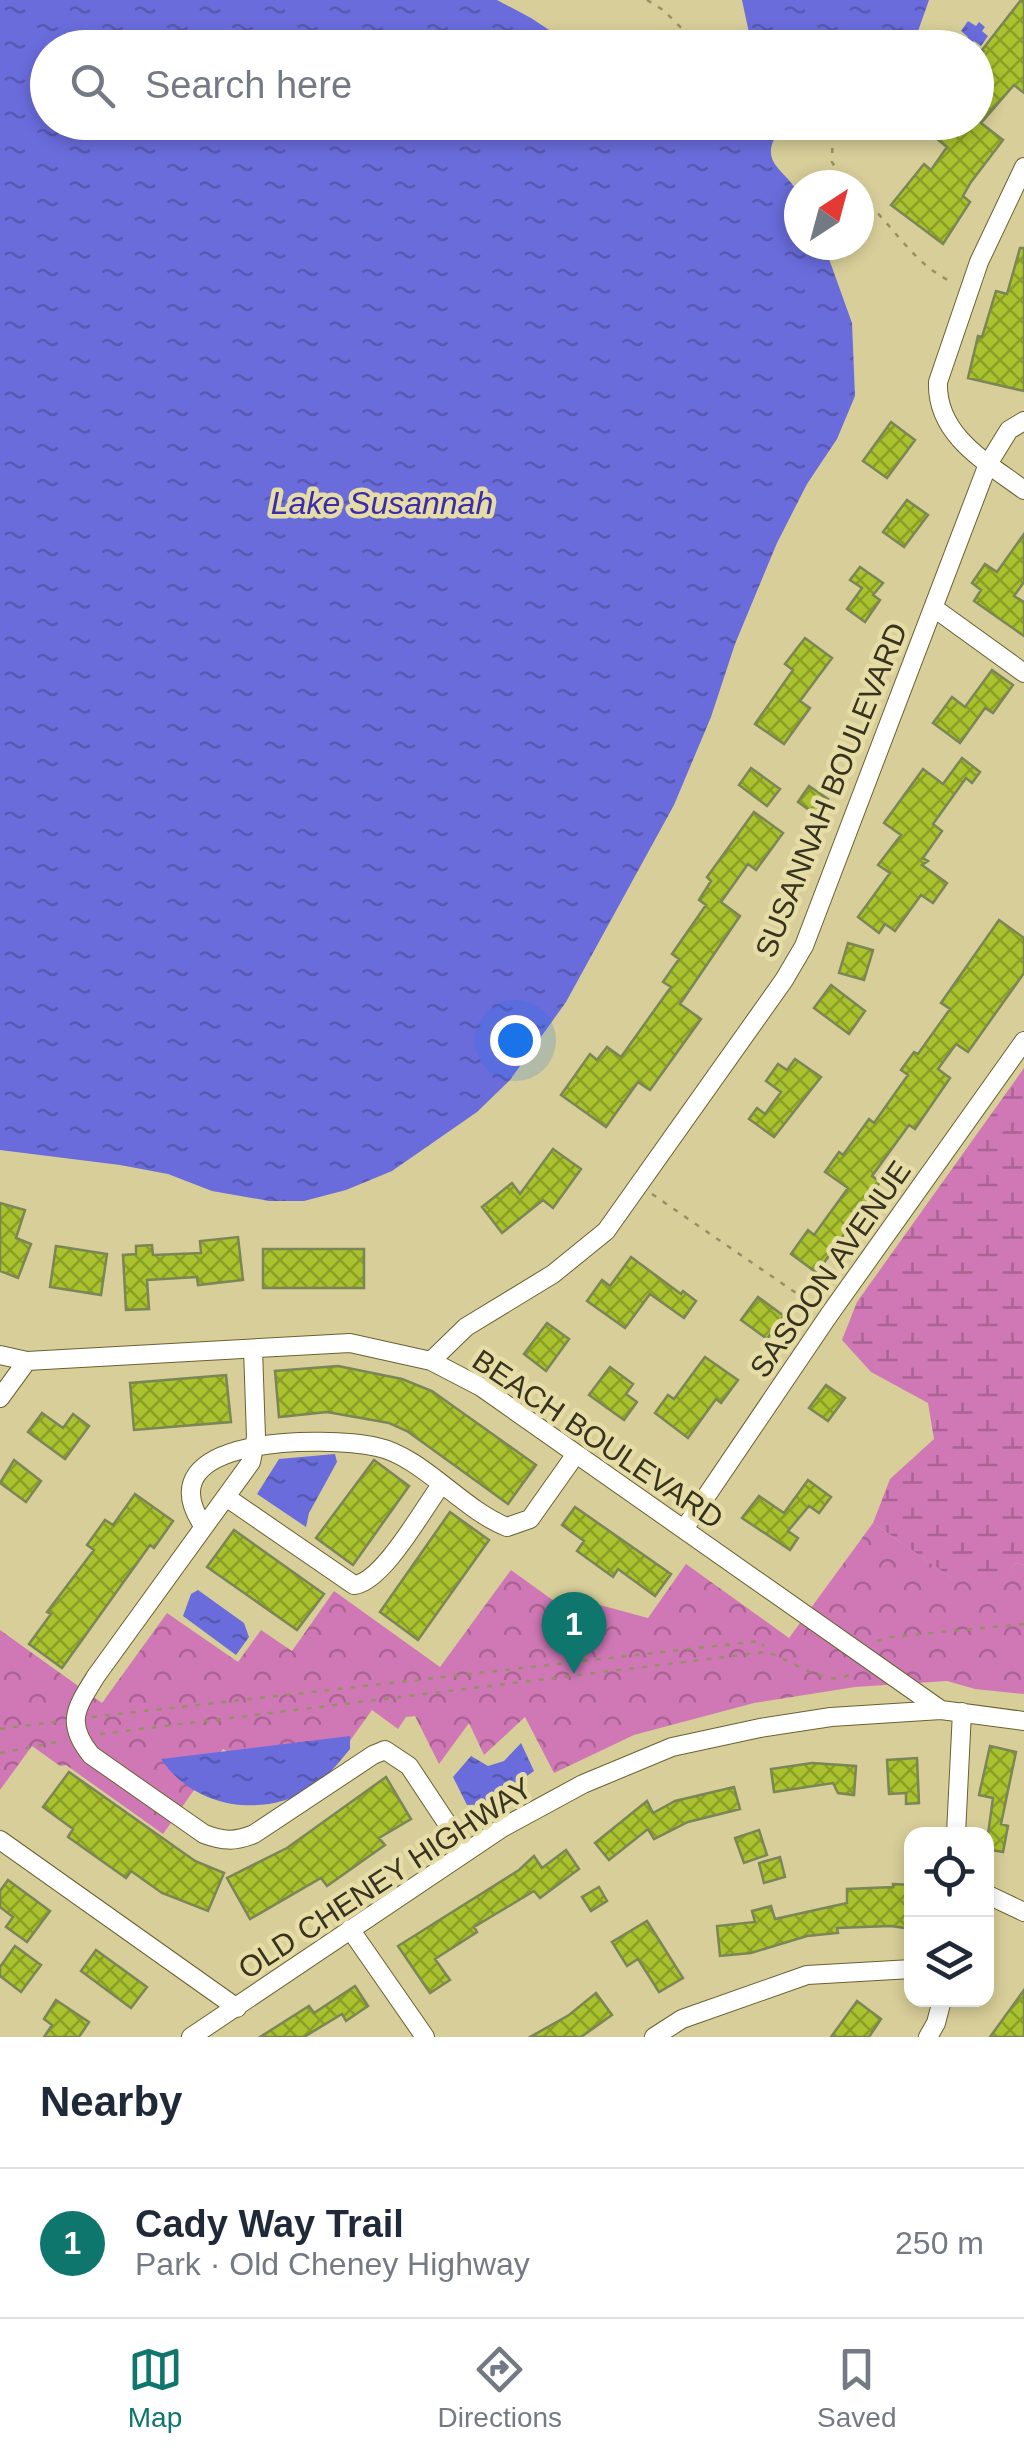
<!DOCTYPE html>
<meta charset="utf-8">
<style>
:root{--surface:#fff;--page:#f2f2f3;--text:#1f2937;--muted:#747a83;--line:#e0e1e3;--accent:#0f766e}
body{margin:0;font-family:Arial,sans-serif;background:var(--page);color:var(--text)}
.controls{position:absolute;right:30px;bottom:30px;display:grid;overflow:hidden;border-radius:20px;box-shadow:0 5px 15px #0003}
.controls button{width:90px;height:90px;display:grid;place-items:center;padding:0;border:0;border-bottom:2px solid var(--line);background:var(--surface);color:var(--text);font:50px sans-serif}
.compass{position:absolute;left:784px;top:170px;width:90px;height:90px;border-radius:50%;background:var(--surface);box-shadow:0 5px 15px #0003;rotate:36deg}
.you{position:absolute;left:515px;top:1040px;width:35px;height:35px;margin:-25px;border:8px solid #fff;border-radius:50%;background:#1a73e8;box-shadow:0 0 0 15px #1a73e833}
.badge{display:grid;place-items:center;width:65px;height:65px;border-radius:50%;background:var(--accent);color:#fff;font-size:32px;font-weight:700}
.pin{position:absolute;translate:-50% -82px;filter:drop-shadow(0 2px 5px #0008)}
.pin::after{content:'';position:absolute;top:52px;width:35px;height:30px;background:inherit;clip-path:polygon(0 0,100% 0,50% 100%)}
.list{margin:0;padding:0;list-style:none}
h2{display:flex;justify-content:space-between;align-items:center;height:130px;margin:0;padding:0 40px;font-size:42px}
h2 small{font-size:32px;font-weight:400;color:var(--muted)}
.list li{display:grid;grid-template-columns:65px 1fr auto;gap:30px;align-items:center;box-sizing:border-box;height:150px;padding:0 40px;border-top:2px solid var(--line)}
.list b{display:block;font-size:38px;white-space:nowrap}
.list p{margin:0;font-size:32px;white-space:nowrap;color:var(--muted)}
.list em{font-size:32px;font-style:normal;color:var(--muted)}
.icon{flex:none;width:55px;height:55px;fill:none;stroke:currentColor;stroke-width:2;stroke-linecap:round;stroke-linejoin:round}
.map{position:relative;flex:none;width:1024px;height:2037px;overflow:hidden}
.search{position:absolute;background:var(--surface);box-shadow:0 5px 15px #0003;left:30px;right:30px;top:30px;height:110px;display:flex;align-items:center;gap:25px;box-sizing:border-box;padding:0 35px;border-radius:55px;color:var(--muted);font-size:38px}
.sheet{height:280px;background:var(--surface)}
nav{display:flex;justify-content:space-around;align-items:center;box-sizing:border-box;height:140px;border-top:2px solid var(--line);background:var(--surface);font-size:28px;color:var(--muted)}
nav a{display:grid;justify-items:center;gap:5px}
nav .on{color:var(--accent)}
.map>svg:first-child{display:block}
</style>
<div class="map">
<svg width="1024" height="2037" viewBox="0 0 1024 2037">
<defs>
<pattern id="wetland-marsh" width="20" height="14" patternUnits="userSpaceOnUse" patternTransform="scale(2.5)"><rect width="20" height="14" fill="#d078b6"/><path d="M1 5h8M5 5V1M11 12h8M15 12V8" fill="none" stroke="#aa6393"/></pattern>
<pattern id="park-crowns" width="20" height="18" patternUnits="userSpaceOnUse" patternTransform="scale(2.5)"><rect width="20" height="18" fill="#d078b6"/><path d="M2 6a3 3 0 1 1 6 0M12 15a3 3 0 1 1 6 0" fill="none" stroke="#aa6393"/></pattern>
<pattern id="water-ripples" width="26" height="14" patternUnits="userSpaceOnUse" patternTransform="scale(2.5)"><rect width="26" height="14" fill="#6a6cdc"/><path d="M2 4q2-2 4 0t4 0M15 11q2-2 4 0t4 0" fill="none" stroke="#5859b2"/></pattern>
<pattern id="building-cross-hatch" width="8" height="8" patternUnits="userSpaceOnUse" patternTransform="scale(2.5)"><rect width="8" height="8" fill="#a9c22e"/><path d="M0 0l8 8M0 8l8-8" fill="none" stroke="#8a9e27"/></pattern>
</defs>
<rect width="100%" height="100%" fill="#d8ce99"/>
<!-- wetland -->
<path fill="url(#wetland-marsh)" d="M1024 1068V1565L1015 1563 1003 1579 957 1582 873 1523 890 1479 934 1439 928 1403 871 1372 842 1340 857 1302Z"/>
<!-- park -->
<path fill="url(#park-crowns)" d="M873 1523 956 1581 966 1569 1002 1579 1015 1563 1024 1565V1694L975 1689 947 1681 855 1687 754 1703 634 1735 554 1773 525 1717 484 1755 469 1723 439 1764 415 1716 406 1717 398 1729 372 1710 309 1798 223 1749 163 1834 66 1765 60 1766 32 1746 0 1790V1630L102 1703 167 1613 238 1662 261 1630 292 1651 334 1591 440 1667 511 1570 586 1624 600 1605 648 1618 686 1564 789 1638Z"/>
<!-- water -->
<path fill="url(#water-ripples)" d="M0 0H497L531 18 575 47 48 48V122L785 123C750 165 790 168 799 197 803 211 799 231 799 245H824L852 323 855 396 837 439 807 484 777 543 735 644 711 717 674 805 566 1002 510 1080 477 1112 392 1171 346 1190 304 1201H269L212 1191 168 1174 120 1165 0 1150Z
M742 0H929L912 48 752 47Z
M968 21 976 26 979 22 985 27 982 31 988 36 981 46 974 41 971 45 965 41 968 37 961 31Z
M335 1454 337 1462 309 1513 306 1527 257 1494 279 1459Z
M198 1590 244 1623 249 1637 236 1655 183 1616 191 1594Z
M350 1736V1749C339 1762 327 1778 312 1788 262 1819 194 1808 161 1759Z
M521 1743 534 1771 488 1804 467 1805 453 1777 471 1756 488 1766 504 1761Z"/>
<!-- building -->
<path fill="url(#building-cross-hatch)" stroke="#7a8655" stroke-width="2.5" d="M1021 0H1024V93L1014 85 981 123 1003 140 971 182 963 196 970 202 943 244 891 205 924 164 931 170 947 147 931 134 940 122H976V62L984 51 982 50Z
M1020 248H1024V391L968 378 978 336 982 337 996 291 1007 294Z
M891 422 915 440 887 478 863 461Z
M907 500 928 515 904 547 883 532Z
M1024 534V582L1014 596 1024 602V636L974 601 981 590 972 583 985 564 997 572Z
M860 567 883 583 873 595 880 600 865 622 847 609 862 588 850 580Z
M805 638 832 658 800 701 810 708 784 744 755 724 793 670 785 664Z
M992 670 1013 685 993 713 985 708 960 743 933 723 952 697 965 707Z
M962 758 980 772 972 783 966 778 933 824 942 831 923 858 928 861 922 865 947 883 933 903 921 895 895 931 885 924 879 933 858 917 890 873 878 865 901 835 884 823 923 769 943 784Z
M751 768 780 789 767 806 739 785Z
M809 786 828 799 816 815 798 802Z
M754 812 783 833 756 870 748 864 721 902 740 916 680 1004 701 1019 650 1090 638 1082 606 1127 561 1095 590 1054 597 1060 607 1047 621 1057 671 987 663 982 679 959 672 954 706 905 699 900 711 881 707 877Z
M999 920 1024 938V973L968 1052 956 1044 938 1069 950 1078 915 1129 909 1125 872 1176 880 1182 817 1273 791 1254 808 1230 814 1235 848 1188 825 1172 839 1152 843 1155 869 1119 874 1123 908 1075 901 1070 914 1052 918 1054 950 1009 941 1003Z
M848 943 873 950 864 980 839 973Z
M831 985 865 1011 849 1034 814 1008Z
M795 1059 821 1077 774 1137 749 1119 757 1108 765 1114 781 1092 766 1081 778 1064 787 1070Z
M553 1149 581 1169 553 1208 543 1200 502 1233 482 1207 512 1183 520 1194Z
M0 1203 25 1210 16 1238 31 1244 18 1278 0 1271Z
M238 1237 243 1280 198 1285 197 1277 147 1280 149 1309 126 1310 123 1255 136 1254V1246L152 1245 153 1255 201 1253 200 1241Z
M56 1246 107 1254 101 1295 50 1287Z
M263 1249H364V1288H263Z
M631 1257 681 1294 683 1291 696 1301 684 1318 650 1294 625 1328 587 1301 602 1280 610 1286Z
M758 1297 784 1316 767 1339 741 1320Z
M547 1323 569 1339 546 1371 524 1354Z
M705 1357 738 1380 721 1403 716 1399 688 1438 655 1413 668 1395 674 1399Z
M338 1366 402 1379 432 1391 536 1465 508 1504 407 1431 389 1423 327 1412 279 1417 275 1371Z
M610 1367 633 1384 626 1394 637 1402 624 1420 589 1395Z
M226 1375 231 1422 134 1430 130 1383Z
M826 1385 845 1398 828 1421 809 1408Z
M42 1413 63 1428 73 1414 89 1426 65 1459 28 1432Z
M14 1460 41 1481 26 1502 0 1483Z
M374 1460 409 1486 353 1565 316 1538Z
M808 1480 831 1497 819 1513 809 1506 788 1531 798 1538 790 1550 742 1518 759 1496 784 1513Z
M135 1494 173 1521 154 1548 150 1545 62 1668 29 1644 51 1614 47 1612 94 1550 87 1545 105 1520 113 1525Z
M575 1507 671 1574 655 1596 618 1569 613 1577 577 1551 584 1541 562 1525Z
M450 1512 489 1540 418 1640 380 1612Z
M234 1530 324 1594 297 1630 207 1567Z
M990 1746 1016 1752 1001 1824 1008 1826 1003 1852 986 1849 993 1798 979 1795Z
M917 1758 919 1803 906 1804V1793L889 1794 887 1760Z
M812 1763 856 1766 854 1795 838 1793 833 1783 774 1792 771 1769Z
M69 1772 195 1861 224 1873 208 1911 162 1893 131 1871 126 1878 68 1837 73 1829 43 1807Z
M386 1777 411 1819 379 1838 385 1845 327 1886 321 1878 250 1919 227 1878 287 1848Z
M734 1787 740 1809 688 1822 654 1839 648 1829 609 1860 595 1843 647 1801 653 1813 675 1801Z
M759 1830 767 1855 744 1863 735 1838Z
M566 1850 579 1869 540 1898 534 1891 474 1927 477 1932 435 1959 450 1980 430 1993 398 1946 519 1870 534 1856 542 1868Z
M780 1857 785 1877 764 1883 759 1863Z
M8 1880 50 1911 27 1942 6 1927 13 1917 0 1907V1891Z
M893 1884 912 1885V1929L891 1926 837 1928 838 1933 807 1936 751 1953 720 1956 717 1926 755 1922 752 1911 771 1906 775 1919 847 1903V1889L893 1887Z
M599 1887 607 1901 591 1911 582 1897Z
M647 1921 683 1978 659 1992 638 1959 627 1966 612 1942Z
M15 1946 41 1965 21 1992 0 1976V1967Z
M96 1950 147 1987 131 2008 81 1971Z
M355 1986 368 2006 346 2021 342 2014 304 2037H260L309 2006 314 2013Z
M1024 1990V2037H990Z
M596 1993 612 2015 581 2037H530L569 2015Z
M56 2000 89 2022 79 2037H44L52 2025 44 2019Z
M857 2001 881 2019 869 2037H831Z"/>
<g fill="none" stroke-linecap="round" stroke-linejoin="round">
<defs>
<path id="minor" d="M1024 167 979 262 938 382C936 435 986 462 1024 490
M934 608 1024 673
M253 1349 256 1437 251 1462 96 1676C76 1708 65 1723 91 1755L204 1834C223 1841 234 1842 254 1834L373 1755 385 1750 409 1766 466 1852
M0 1355 27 1361 350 1343 431 1361 481 1387 941 1710
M431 1361 466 1327 553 1274 606 1231 784 980 804 946 988 464 1009 430 1024 421
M0 1398 27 1361
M226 1497 354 1585C383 1582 423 1509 441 1485
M204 1527C140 1434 329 1436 377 1447 421 1456 463 1510 507 1527L530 1519 576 1454
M684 1529 829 1315 1024 1041
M956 1834 962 1712
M0 1840 237 2008
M986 1894 1024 1912
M350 1929 425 2037
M191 2037 502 1828 583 1784 672 1747 760 1728 831 1717 941 1710 1024 1721
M654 2037 682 2019 807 1975 912 1969
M928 2037 936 2023 942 2000"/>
</defs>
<!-- minor casing -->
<use href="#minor" stroke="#6a612f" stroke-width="20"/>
<!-- path -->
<path stroke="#978f67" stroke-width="2.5" stroke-dasharray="5 8" stroke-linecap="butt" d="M647 0 663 10 702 48
M833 122 832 162 846 185
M859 196C893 223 911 263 952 282
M652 1194 815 1306
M877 1641 891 1637 1024 1624
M92 1717 689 1649 760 1641 764 1646
M0 1729 60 1721
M100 1734 765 1652C791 1658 831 1693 854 1671
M0 1753 63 1741"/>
<!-- minor -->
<use href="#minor" stroke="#fff" stroke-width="18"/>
</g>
<g text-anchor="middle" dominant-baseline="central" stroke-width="9" stroke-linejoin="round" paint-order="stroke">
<!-- street labels -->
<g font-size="30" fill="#37331e" stroke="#e5dca6">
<text transform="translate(831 790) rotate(-68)">SUSANNAH BOULEVARD</text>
<text transform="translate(830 1269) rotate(-55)">SASOON AVENUE</text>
<text transform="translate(598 1439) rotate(34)">BEACH BOULEVARD</text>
<text transform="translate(385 1878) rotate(-33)">OLD CHENEY HIGHWAY</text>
</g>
<!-- water labels -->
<g font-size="32" font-style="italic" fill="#3c2baf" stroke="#e5dca6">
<text x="382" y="503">Lake Susannah</text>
</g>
</g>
</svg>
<div class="controls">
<button><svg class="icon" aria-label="locate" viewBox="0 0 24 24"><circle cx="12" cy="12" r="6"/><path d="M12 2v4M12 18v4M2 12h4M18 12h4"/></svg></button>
<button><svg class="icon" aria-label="layers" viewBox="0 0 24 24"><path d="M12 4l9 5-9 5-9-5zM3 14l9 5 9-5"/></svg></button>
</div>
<svg class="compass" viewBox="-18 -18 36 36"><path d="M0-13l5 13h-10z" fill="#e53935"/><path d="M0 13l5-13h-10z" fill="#747a83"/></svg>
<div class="you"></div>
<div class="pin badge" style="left:574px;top:1674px">1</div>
<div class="search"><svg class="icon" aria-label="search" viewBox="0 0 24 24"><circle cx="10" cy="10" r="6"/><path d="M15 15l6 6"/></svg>Search here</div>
</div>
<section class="sheet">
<h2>Nearby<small></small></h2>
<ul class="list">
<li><span class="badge">1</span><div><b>Cady Way Trail</b><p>Park · Old Cheney Highway</p></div><em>250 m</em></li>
</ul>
</section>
<nav>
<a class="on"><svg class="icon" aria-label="map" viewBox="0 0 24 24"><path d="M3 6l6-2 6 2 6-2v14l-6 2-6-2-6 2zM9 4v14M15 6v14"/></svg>Map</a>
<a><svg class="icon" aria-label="directions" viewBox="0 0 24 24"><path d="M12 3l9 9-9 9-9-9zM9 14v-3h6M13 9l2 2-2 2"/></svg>Directions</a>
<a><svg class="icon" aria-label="saved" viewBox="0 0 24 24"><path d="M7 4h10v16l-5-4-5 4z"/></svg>Saved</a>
</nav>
